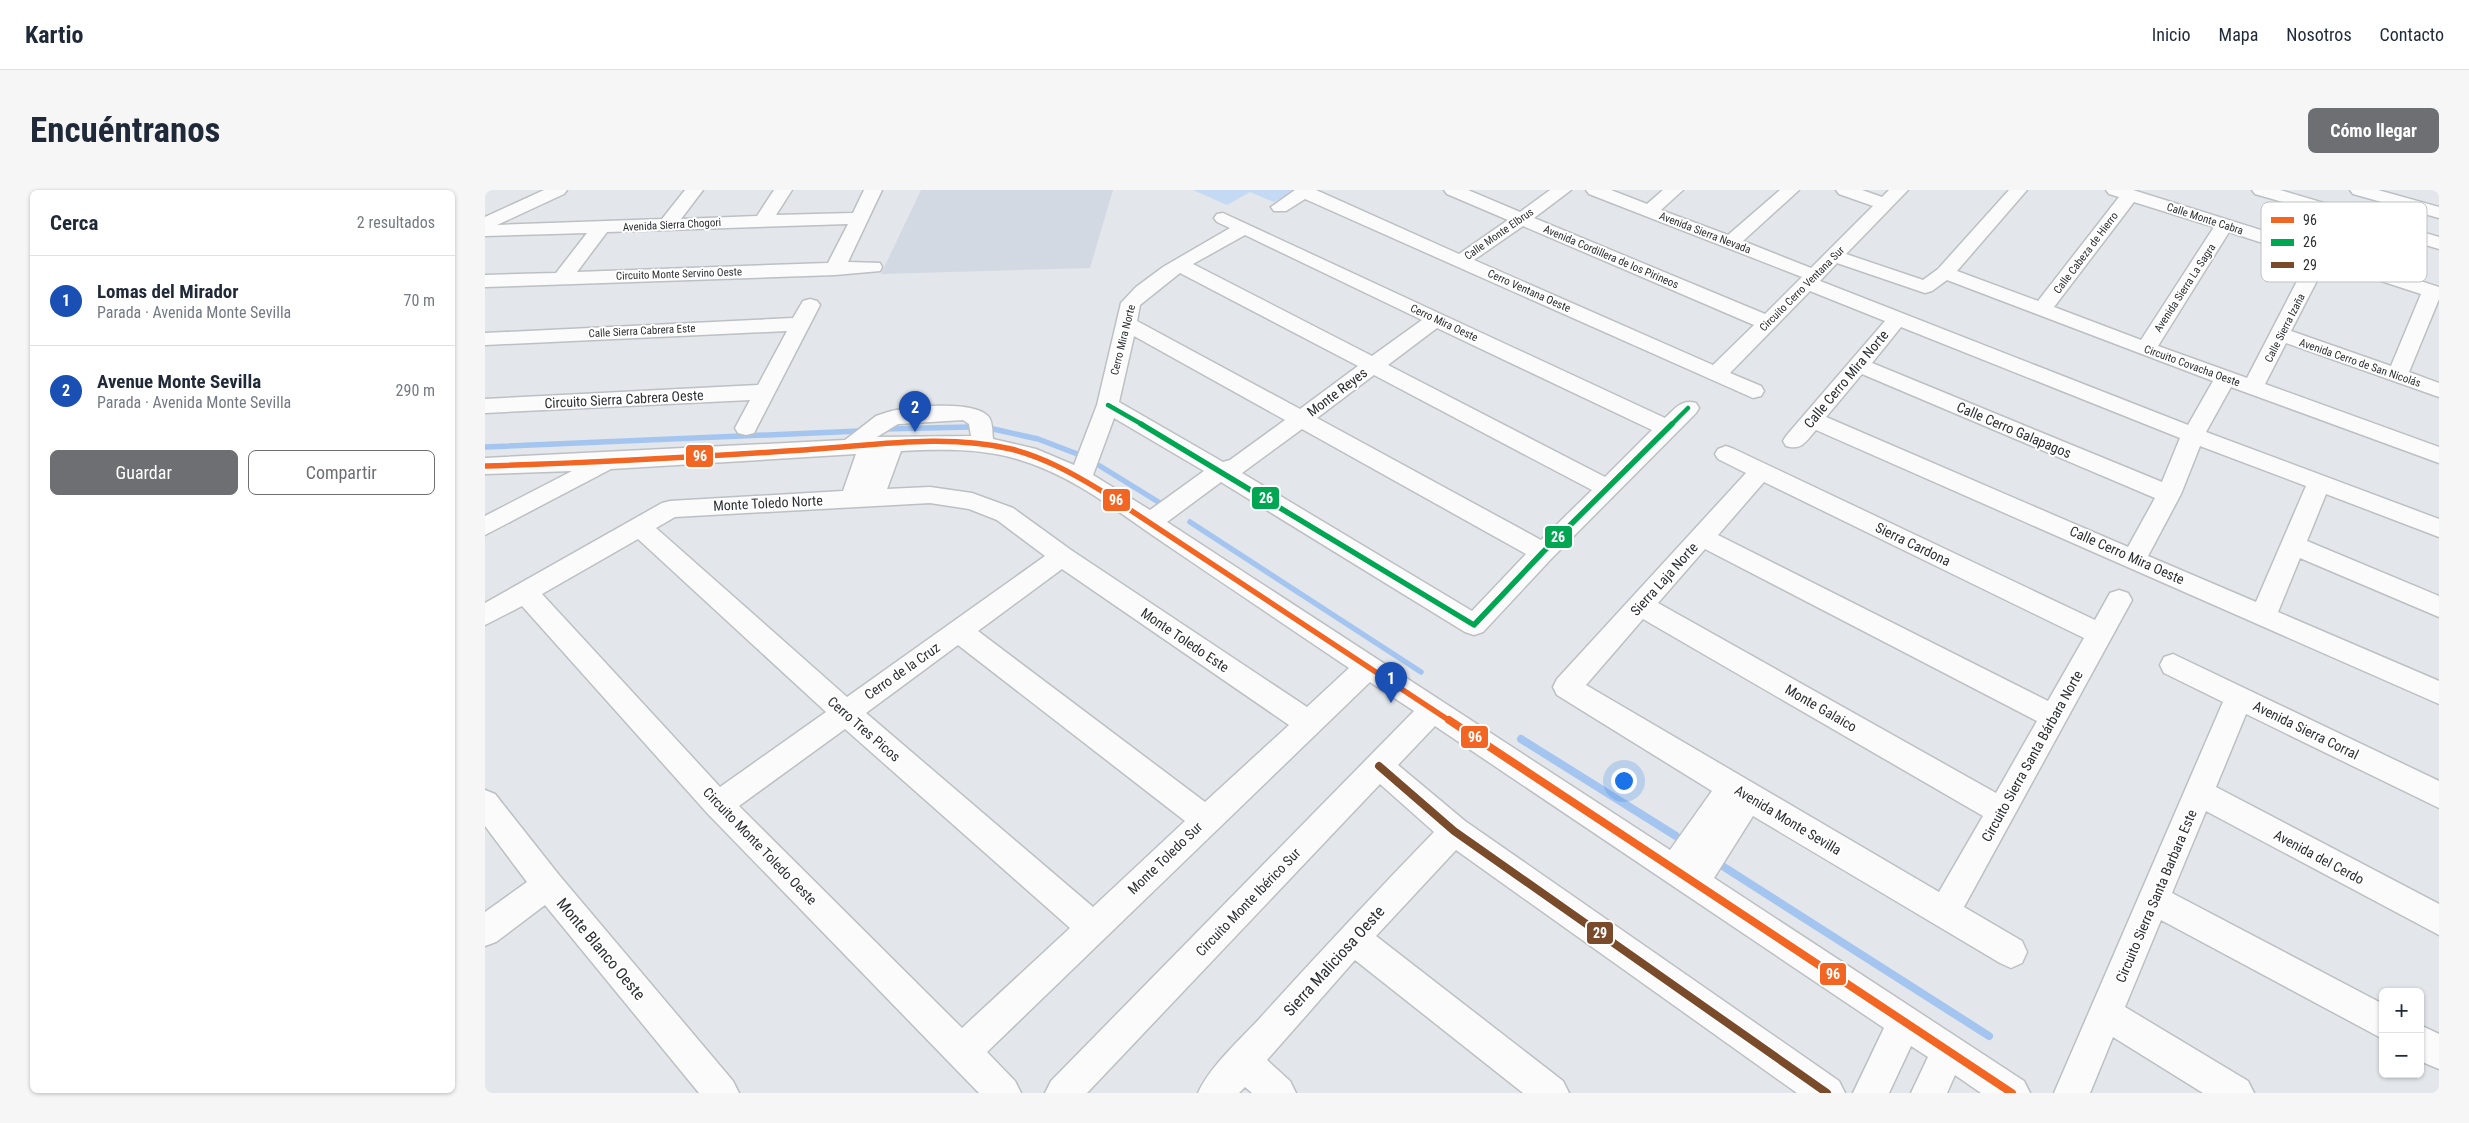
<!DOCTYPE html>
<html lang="es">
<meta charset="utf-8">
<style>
:root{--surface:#fff;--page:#f6f6f7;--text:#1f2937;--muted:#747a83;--line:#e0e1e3;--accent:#6d6f72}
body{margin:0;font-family:"Roboto Condensed",sans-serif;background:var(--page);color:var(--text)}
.controls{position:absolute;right:15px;bottom:15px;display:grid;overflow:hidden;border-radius:8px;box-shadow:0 1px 4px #0004}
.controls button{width:45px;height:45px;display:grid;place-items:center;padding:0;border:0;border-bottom:1px solid var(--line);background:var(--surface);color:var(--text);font:25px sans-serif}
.you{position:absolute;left:1138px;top:590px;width:18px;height:18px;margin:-12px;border:4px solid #fff;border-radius:50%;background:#1a73e8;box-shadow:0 0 0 8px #1a73e833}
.badge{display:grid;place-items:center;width:32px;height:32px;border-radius:50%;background:var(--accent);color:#fff;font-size:16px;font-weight:700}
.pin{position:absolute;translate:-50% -41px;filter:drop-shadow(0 1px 2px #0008)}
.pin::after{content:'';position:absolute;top:26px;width:18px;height:15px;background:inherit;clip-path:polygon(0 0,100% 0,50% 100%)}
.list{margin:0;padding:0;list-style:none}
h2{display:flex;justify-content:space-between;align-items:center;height:65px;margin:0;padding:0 20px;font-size:21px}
h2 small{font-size:16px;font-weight:400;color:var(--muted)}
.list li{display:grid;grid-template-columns:32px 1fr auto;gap:15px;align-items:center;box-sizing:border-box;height:90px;padding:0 20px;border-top:1px solid var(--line)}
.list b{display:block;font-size:19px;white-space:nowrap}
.list p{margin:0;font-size:16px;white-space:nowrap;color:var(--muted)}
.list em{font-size:16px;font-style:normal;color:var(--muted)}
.actions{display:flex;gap:10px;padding:15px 20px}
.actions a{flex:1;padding:11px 0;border:1px solid var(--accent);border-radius:8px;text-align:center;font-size:18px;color:var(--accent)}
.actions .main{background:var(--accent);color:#fff}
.map{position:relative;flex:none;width:1954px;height:903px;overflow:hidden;border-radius:8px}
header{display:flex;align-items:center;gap:30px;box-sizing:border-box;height:70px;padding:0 25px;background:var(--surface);border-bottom:1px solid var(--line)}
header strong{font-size:24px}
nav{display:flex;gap:28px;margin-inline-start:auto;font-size:18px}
.intro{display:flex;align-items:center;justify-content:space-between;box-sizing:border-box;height:120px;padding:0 30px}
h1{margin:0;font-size:35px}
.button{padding:12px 22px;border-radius:8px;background:var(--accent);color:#fff;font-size:18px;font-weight:700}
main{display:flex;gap:30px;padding:0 30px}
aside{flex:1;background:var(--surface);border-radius:8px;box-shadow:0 1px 4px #0004}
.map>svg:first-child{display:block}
</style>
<header>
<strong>Kartio</strong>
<nav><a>Inicio</a><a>Mapa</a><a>Nosotros</a><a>Contacto</a></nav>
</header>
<div class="intro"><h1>Encuéntranos</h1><a class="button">Cómo llegar</a></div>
<main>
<aside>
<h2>Cerca<small>2 resultados</small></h2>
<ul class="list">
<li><span class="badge" style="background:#1a4fb4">1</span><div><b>Lomas del Mirador</b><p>Parada · Avenida Monte Sevilla</p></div><em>70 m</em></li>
<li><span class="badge" style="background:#1a4fb4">2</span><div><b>Avenue Monte Sevilla</b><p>Parada · Avenida Monte Sevilla</p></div><em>290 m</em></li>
</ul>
<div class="actions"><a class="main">Guardar</a><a>Compartir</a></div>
</aside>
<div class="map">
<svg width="1954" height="903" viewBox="0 0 1954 903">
<rect width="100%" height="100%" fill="#e3e6ea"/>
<!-- built -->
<path fill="#d2d9e2" d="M436 0H628L605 78 396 84Z"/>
<!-- green -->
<path fill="#c4d9f4" d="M708 0H809L789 12 765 2 742 15Z"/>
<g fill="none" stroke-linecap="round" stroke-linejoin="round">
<!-- stream-far1 -->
<path stroke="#a4c5f0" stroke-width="5.5" d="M398 239 485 237
M508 239 553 249 595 265
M0 257 375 241
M615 276 675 313
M705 332 936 482"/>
<!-- stream -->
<path stroke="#a4c5f0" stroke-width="8" d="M1036 549 1191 646
M1239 677 1504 846"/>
<defs>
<path id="minor" d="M59 0H82L79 4 12 35 177 29 200 0H218L196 29 272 26 289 0H307L291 25 368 23 379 0H397L363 72 395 73 397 77 395 81 350 85 0 97V85L71 83 102 43 0 46V27ZM363 34 343 73 92 82 122 42Z
M810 0H831L974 64 1023 30 962 4 959 0H983L1035 22 1065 0H1086L1049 28 1280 124 1317 87 1104 4 1101 0H1126L1162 14 1178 0H1198L1176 20 1243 45 1295 0H1314L1258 51 1326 78 1388 16 1354 4 1351 0H1377L1397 7 1404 0H1423L1361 64 1438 90 1453 79 1524 0H1542L1472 81 1553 111 1634 7 1624 4 1621 0H1648L1830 57 1846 26 1770 4 1767 0H1795L1954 47V59L1861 31 1846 62 1954 97V109L1924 182 1954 193V207L1801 153 1780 194 1954 257V273L1746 197 1721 242 1954 329V347L1841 304 1822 351 1954 406V427L1815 368 1793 422 1954 491V514L1331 240C1321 251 1317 261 1301 256L1298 251 1301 246 1400 131 1325 101 1245 183 1276 196 1279 201 1276 206 1268 208 820 9 801 21H789L786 17ZM1649 12 1729 37 1656 150 1569 117ZM1038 36 1269 135 1228 175 989 70ZM1744 42 1824 68 1762 188 1673 156ZM1352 73 1440 103 1447 101 1462 90 1728 191 1703 235 1335 91ZM1841 73 1936 104 1906 176 1806 141ZM1416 137 1695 248 1677 292 1387 173ZM1377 184 1670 308 1643 357 1341 227ZM1715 256 1821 296 1771 412 1663 366 1696 304Z
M1865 0H1893L1954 17V28L1868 4Z
M738 23 1180 228C1190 219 1196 209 1211 213L1214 218 1211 223 1067 368 998 442 989 445 980 442 736 292 682 332 1185 660 1227 601 1072 505 1068 497 1072 489 1261 283 1233 269 1230 264 1233 259 1241 256 1249 259 1610 430 1625 403 1634 400 1643 403 1647 410 1479 717 1537 751 1542 762 1537 773 1526 778 1515 773 1268 626 1229 688 1539 891 1545 903H1496L1470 885 1462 903H1426L1443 867 1426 856 1404 903H1368L1399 838 950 536 913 575 980 631 1354 891 1360 903H1312L971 660 891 746 1078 891 1084 903H1038L870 770 782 870 805 891 811 903H767L760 897 754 903H713C725 876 756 849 776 827 833 764 890 703 949 642L895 594 602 903H560L566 891 929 521 885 492 502 862 530 891 536 903H494L223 624 37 416 0 435V413L177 313 185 311 358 301 371 264 126 279 0 345V326L87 281 0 284V268L360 250 391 226 403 222C423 216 488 210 503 226 508 231 507 242 508 249L551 259 589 275 612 215 636 113 651 97 678 77 745 38 732 32 729 28 732 24ZM760 45 937 130 887 166 708 74ZM695 83 873 176 815 219 652 131 655 115ZM952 138 1167 240 1120 287 903 175ZM649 146 800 230 745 270 738 272 634 212ZM889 185 1107 300 1056 350 832 228ZM629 228 719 281 665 320 608 285ZM478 230 484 234 486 246 392 247 413 234ZM817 239 1041 364 987 421 757 283ZM416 261C454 259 495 258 532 269 585 284 632 321 676 351 739 394 802 436 864 478L822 517 586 360 528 318 487 303 445 297 402 299ZM1279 292 1599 448 1563 511 1233 345ZM445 313 484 319 512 330 560 366 362 507 171 338 190 327ZM153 349 341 522 235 597 57 404ZM1220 359 1552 531 1511 603 1173 413ZM577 379 804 535 720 612 493 441ZM1158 429 1498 626 1454 702 1101 495ZM473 455 700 631 608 717 381 523ZM360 539 585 738 477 838 254 616Z
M325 109 332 111 335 115 269 243 261 245 253 243 250 238 265 210 0 223V209L273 195 302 141 0 155V143L308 128 318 111Z
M1688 464 1954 591V618L1761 524 1731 597 1954 714V745L1721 621 1687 703 1898 814V849L1676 730 1640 817 1763 891 1769 903H1718L1628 847 1605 903H1569L1738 512 1679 483 1675 475 1679 467Z
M0 600 10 604 74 685 248 891 254 903H214L60 715 11 752 0 756V722L42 692 0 636Z
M1935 835 1954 844V879L1935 871Z"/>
</defs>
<!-- minor casing -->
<use href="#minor" stroke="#bdc0c2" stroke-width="3"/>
<!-- minor -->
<use href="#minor" fill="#fbfbfc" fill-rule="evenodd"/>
<defs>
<path id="bus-1-far1" d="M0 276C106 273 212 267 318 260 385 256 459 243 526 259 558 267 587 283 615 300L965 531"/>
<path id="bus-1" d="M964 530 1527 903"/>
<path id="bus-2-far1" d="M623 215 658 235
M1186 235 1203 218"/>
<path id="bus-2" d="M656 234 989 435 1058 362 1187 234"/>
<path id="bus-3" d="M894 576 969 641 1342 903"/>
</defs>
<!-- bus-1-far1 casing -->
<use href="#bus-1-far1" stroke="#fff" stroke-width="9"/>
<!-- bus-1 casing -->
<use href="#bus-1" stroke="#fff" stroke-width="11"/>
<!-- bus-2-far1 casing -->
<use href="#bus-2-far1" stroke="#fff" stroke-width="7"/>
<!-- bus-2 casing -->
<use href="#bus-2" stroke="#fff" stroke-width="9"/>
<!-- bus-3 casing -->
<use href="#bus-3" stroke="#fff" stroke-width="11"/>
<!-- bus-1-far1 -->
<use href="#bus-1-far1" stroke="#f26522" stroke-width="5.5"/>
<!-- bus-1 -->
<use href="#bus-1" stroke="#f26522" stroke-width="8"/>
<!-- bus-2-far1 -->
<use href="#bus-2-far1" stroke="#00a651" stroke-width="4.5"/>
<!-- bus-2 -->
<use href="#bus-2" stroke="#00a651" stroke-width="5.5"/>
<!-- bus-3 -->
<use href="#bus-3" stroke="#7a4b2a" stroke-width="8"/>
</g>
<g text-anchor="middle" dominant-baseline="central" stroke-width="4" stroke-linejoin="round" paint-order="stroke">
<!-- far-street labels -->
<g font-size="11" fill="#2d2f32" stroke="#fff">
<text transform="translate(1720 29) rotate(18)">Calle Monte Cabra</text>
<text transform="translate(187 35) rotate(-3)">Avenida Sierra Chogori</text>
<text transform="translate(1220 43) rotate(21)">Avenida Sierra Nevada</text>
<text transform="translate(1014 44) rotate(-35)">Calle Monte Elbrus</text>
<text transform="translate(1601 63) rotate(-53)">Calle Cabeza de Hierro</text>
<text transform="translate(1126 67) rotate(23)">Avenida Cordillera de los Pirineos</text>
<text transform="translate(194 84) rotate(-2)">Circuito Monte Servino Oeste</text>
<text transform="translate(1700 98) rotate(-57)">Avenida Sierra La Sagra</text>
<text transform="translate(1317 99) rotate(-45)">Circuito Cerro Ventana Sur</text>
<text transform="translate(1044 101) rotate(24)">Cerro Ventana Oeste</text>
<text transform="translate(959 133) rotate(25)">Cerro Mira Oeste</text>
<text transform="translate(1800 138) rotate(-63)">Calle Sierra Izaña</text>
<text transform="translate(157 141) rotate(-3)">Calle Sierra Cabrera Este</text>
<text transform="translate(638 150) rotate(-76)">Cerro Mira Norte</text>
<text transform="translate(1875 173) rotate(19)">Avenida Cerro de San Nicolás</text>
<text transform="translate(1707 176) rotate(20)">Circuito Covacha Oeste</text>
</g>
<!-- street labels -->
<g font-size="14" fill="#2d2f32" stroke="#fff">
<text transform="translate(1361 189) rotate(-50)">Calle Cerro Mira Norte</text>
<text transform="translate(852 202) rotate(-37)">Monte Reyes</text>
<text transform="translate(139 209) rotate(-3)">Circuito Sierra Cabrera Oeste</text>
<text transform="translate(1529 240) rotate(23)">Calle Cerro Galapagos</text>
<text transform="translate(283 313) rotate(-3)">Monte Toledo Norte</text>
<text transform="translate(1428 354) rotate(26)">Sierra Cardona</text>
<text transform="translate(1642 365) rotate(24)">Calle Cerro Mira Oeste</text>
<text transform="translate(1179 389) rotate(-48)">Sierra Laja Norte</text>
<text transform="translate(700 450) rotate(34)">Monte Toledo Este</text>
<text transform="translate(417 481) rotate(-35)">Cerro de la Cruz</text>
<text transform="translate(1336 518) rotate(30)">Monte Galaico</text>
<text transform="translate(379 539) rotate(41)">Cerro Tres Picos</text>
<text transform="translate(1821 540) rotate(26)">Avenida Sierra Corral</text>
<text transform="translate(1547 566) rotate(-61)">Circuito Sierra Santa Bárbara Norte</text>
<text transform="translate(1303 630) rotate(31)">Avenida Monte Sevilla</text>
<text transform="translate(275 656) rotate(46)">Circuito Monte Toledo Oeste</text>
<text transform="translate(1834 667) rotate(28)">Avenida del Cerdo</text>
<text transform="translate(680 668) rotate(-44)">Monte Toledo Sur</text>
<text transform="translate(1671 706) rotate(-67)">Circuito Sierra Santa Barbara Este</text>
<text transform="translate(763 712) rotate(-46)">Circuito Monte Ibérico Sur</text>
</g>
<!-- near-street labels -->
<g font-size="16" fill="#2d2f32" stroke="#fff">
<text transform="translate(116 759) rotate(50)">Monte Blanco Oeste</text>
<text transform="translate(849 771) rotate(-48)">Sierra Maliciosa Oeste</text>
</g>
</g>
<!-- legend -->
<rect x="1776" y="12" width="166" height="80" rx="8" fill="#fff" stroke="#c0c1c2" stroke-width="1"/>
<rect x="1786" y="27" width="23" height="6" fill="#f26522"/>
<rect x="1786" y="49" width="23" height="7" fill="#00a651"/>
<rect x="1786" y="72" width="23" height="6" fill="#7a4b2a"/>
<g font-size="14" fill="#2d2f32">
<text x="1818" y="35">96</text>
<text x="1818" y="57">26</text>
<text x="1818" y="80">29</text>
</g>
<g stroke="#fff" stroke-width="2">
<rect x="200" y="254" width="29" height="24" rx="5" fill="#f26522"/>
<rect x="766" y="296" width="29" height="24" rx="5" fill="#00a651"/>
<rect x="617" y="298" width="29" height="24" rx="5" fill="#f26522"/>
<rect x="1059" y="335" width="29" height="24" rx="5" fill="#00a651"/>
<rect x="975" y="535" width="29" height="24" rx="5" fill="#f26522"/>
<rect x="1101" y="731" width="28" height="24" rx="5" fill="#7a4b2a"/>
<rect x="1334" y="772" width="28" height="24" rx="5" fill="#f26522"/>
</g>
<g font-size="14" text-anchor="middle" font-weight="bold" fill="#fff">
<text x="215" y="271">96</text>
<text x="781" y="313">26</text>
<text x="631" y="315">96</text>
<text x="1073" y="352">26</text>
<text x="990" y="552">96</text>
<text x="1115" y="748">29</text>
<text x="1348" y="789">96</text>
</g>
</svg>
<div class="controls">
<button>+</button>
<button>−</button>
</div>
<div class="you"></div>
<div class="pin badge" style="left:906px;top:513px;background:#1a4fb4">1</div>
<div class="pin badge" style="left:430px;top:242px;background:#1a4fb4">2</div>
</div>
</main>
